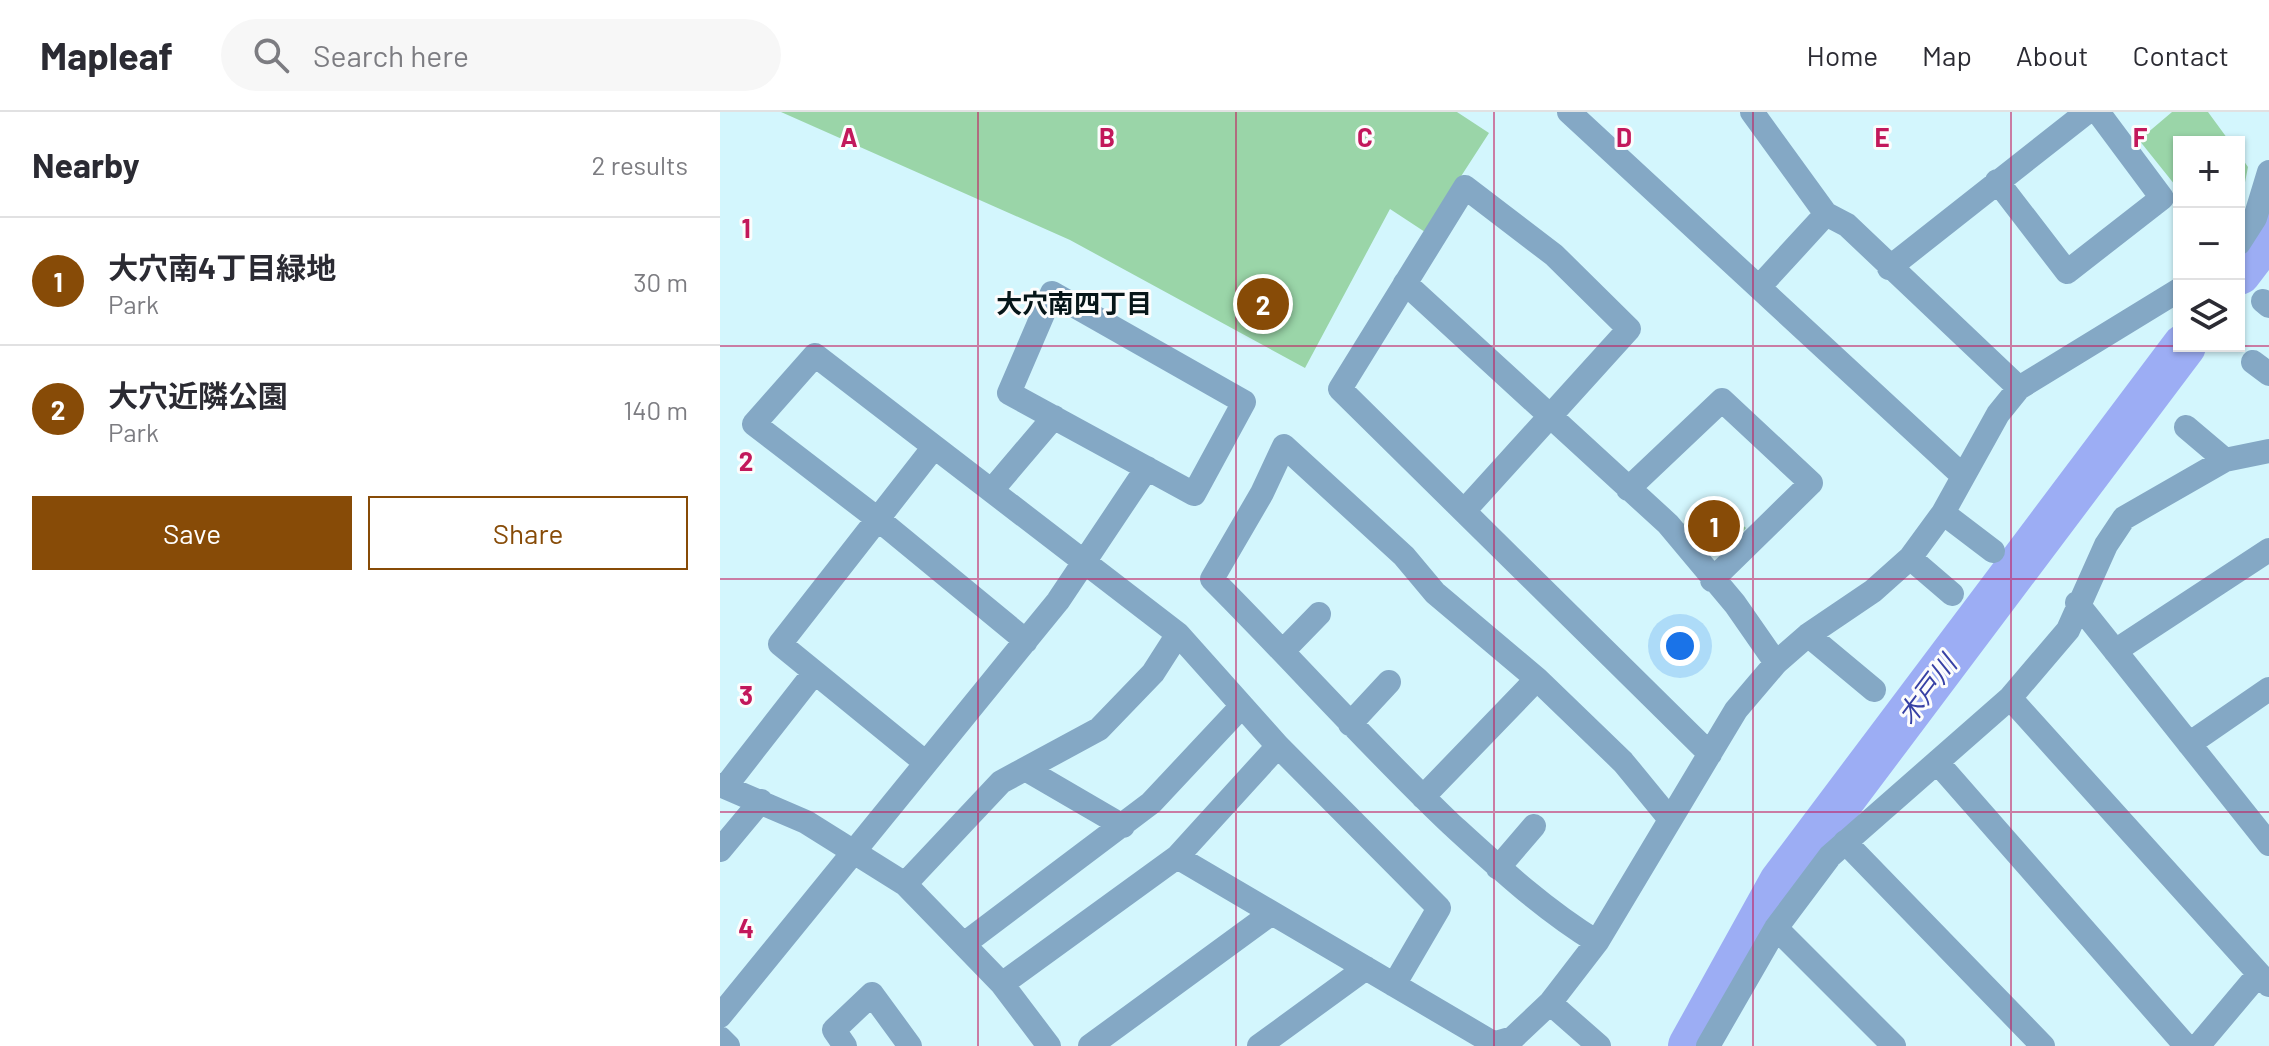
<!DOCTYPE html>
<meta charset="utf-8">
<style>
:root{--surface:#fff;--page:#f7f7f7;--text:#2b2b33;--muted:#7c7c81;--line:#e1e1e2;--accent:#874b07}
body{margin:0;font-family:Barlow,"Noto Sans JP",sans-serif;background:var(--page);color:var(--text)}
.controls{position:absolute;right:24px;top:24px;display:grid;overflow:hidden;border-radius:0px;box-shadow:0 2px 6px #0004}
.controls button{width:72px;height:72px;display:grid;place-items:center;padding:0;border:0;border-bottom:2px solid var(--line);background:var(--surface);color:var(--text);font:40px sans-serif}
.you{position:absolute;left:960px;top:534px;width:28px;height:28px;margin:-20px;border:6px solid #fff;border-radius:50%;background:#1a73e8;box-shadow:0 0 0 12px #1a73e833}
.badge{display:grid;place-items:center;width:52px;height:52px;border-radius:50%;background:var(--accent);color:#fff;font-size:26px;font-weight:700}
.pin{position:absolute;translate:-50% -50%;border:4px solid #fff;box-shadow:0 2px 8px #0006}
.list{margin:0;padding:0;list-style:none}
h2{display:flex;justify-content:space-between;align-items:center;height:104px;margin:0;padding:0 32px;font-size:34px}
h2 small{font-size:26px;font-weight:400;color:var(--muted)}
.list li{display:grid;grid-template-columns:52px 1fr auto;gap:24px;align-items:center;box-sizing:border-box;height:128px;padding:0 32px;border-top:2px solid var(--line)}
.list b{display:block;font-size:30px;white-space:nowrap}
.list p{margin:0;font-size:26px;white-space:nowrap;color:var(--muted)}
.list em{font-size:26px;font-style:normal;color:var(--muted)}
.actions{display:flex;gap:16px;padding:24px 32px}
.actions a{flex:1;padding:18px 0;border:2px solid var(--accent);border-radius:0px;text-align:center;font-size:28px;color:var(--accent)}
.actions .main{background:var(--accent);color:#fff}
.icon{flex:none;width:44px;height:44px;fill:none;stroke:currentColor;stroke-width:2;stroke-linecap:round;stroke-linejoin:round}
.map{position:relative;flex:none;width:1549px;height:934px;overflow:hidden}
header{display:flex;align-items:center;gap:48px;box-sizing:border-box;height:112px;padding:0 40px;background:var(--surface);border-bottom:2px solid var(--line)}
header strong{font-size:38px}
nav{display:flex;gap:44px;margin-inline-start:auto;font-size:28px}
.search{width:560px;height:72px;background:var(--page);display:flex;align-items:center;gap:20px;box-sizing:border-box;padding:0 28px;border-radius:44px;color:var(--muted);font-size:30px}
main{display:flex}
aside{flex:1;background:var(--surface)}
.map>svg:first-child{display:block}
</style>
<header>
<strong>Mapleaf</strong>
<div class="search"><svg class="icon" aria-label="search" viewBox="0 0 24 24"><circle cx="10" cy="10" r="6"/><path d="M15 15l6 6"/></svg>Search here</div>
<nav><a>Home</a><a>Map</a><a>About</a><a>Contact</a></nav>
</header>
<main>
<aside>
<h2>Nearby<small>2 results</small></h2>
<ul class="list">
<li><span class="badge">1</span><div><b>大穴南4丁目緑地</b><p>Park</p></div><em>30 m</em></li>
<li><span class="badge">2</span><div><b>大穴近隣公園</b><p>Park</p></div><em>140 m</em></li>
</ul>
<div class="actions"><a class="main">Save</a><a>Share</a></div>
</aside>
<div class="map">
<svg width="1549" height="934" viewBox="0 0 1549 934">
<rect width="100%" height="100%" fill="#d3f6fd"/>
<!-- green -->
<path fill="#9ad5a8" d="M61 0H737L769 21 705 120 670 97 585 256 350 128Z
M1452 0H1488L1510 30H1459V78L1419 28Z
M1519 42 1528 55 1519 101Z
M992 386 1026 416 1005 441 988 442 963 412Z"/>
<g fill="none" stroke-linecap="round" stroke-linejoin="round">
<!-- river -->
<path stroke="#9cadf4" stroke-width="44" d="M1519 161 1549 122
M970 934 1061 770 1464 234"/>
<!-- minor -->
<path stroke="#84a8c5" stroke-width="24" d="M849 0 1243 364
M1032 0 1106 102 1127 113 1299 276
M1277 69 1347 160 1442 86 1378 0
M1519 131 1535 106 1549 60
M1169 156 1367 0
M685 171 948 412 1015 492 1056 551
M1040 174 1106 102
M332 181 524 290 474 382 289 281Z
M1543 189 1549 194
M1533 250 1549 262
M1466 315 1505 348
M908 377 1002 288 1091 371 992 468
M272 378 334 305
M744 399 909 217 834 143 745 75 620 277 990 642
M1223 401 1273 439
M1190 446 1232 482
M1357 491 1549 732
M1088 523 1154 578
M306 529 159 408 34 312 95 243 458 522 558 634 719 796 674 873
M563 539 599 502
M1395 539 1549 438
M1290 586 1549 873
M630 612 669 570
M1469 632 1549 577
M1217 650 1466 934
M206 651 60 532 214 335
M305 657 403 714
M0 673 86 710 185 772 282 872 329 934
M5 675 94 561
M703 685 817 567
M1125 730 1323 934
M0 738 41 689
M457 745 773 931
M778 756 814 714
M185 772 281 670 379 617 433 561 458 522
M1056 816 1174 934
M877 830C823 797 778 755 731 712 648 633 573 548 492 467L542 381 564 334 684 444 715 481 817 567 903 650 949 706
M244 832 431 691 521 595
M282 872 457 745 558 634
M830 891 879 934
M0 904 338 489 427 356
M0 926 8 934
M125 934 114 918 152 882 190 934
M370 934 552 801
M539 934 646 856
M765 934 793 926 830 891 877 830 1016 598 1056 551 1088 523 1153 479 1190 446 1223 401 1278 302 1299 276 1459 178
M988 934 1056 816 1110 744 1290 586 1348 518 1386 433 1404 406 1505 348 1549 339
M1478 934 1537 864"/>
</g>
<!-- grid -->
<path fill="none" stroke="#c2185b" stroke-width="2" stroke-opacity="0.55" d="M258 0V934M516 0V934M774 0V934M1033 0V934M1291 0V934M0 234H1459M1519 234H1549M0 467H1549M0 700H1549"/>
<g text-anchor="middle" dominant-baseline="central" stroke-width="6" stroke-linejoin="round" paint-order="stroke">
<!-- neighbourhood labels -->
<g font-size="26" font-weight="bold" fill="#061619" stroke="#fcfcfc">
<text x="354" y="190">大穴南四丁目</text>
</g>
<!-- water labels -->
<g font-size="26" font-style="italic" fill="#3741a5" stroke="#fcfcfc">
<text transform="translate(1206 577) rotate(-53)">木戸川</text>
</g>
</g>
<g font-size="26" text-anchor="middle" font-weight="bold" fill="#c2185b" stroke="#fcfcfc" stroke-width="6" stroke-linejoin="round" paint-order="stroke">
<text x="129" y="35">A</text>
<text x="387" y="35">B</text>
<text x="645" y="35">C</text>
<text x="904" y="35">D</text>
<text x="1162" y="35">E</text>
<text x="1420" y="35">F</text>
<text x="26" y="126">1</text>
<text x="26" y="359">2</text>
<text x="26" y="593">3</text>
<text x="26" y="826">4</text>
</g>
</svg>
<div class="controls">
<button>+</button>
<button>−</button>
<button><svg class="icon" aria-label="layers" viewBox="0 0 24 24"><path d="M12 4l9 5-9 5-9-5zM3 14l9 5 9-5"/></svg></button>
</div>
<div class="you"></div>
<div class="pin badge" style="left:994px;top:414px">1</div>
<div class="pin badge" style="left:543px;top:192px">2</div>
</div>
</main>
